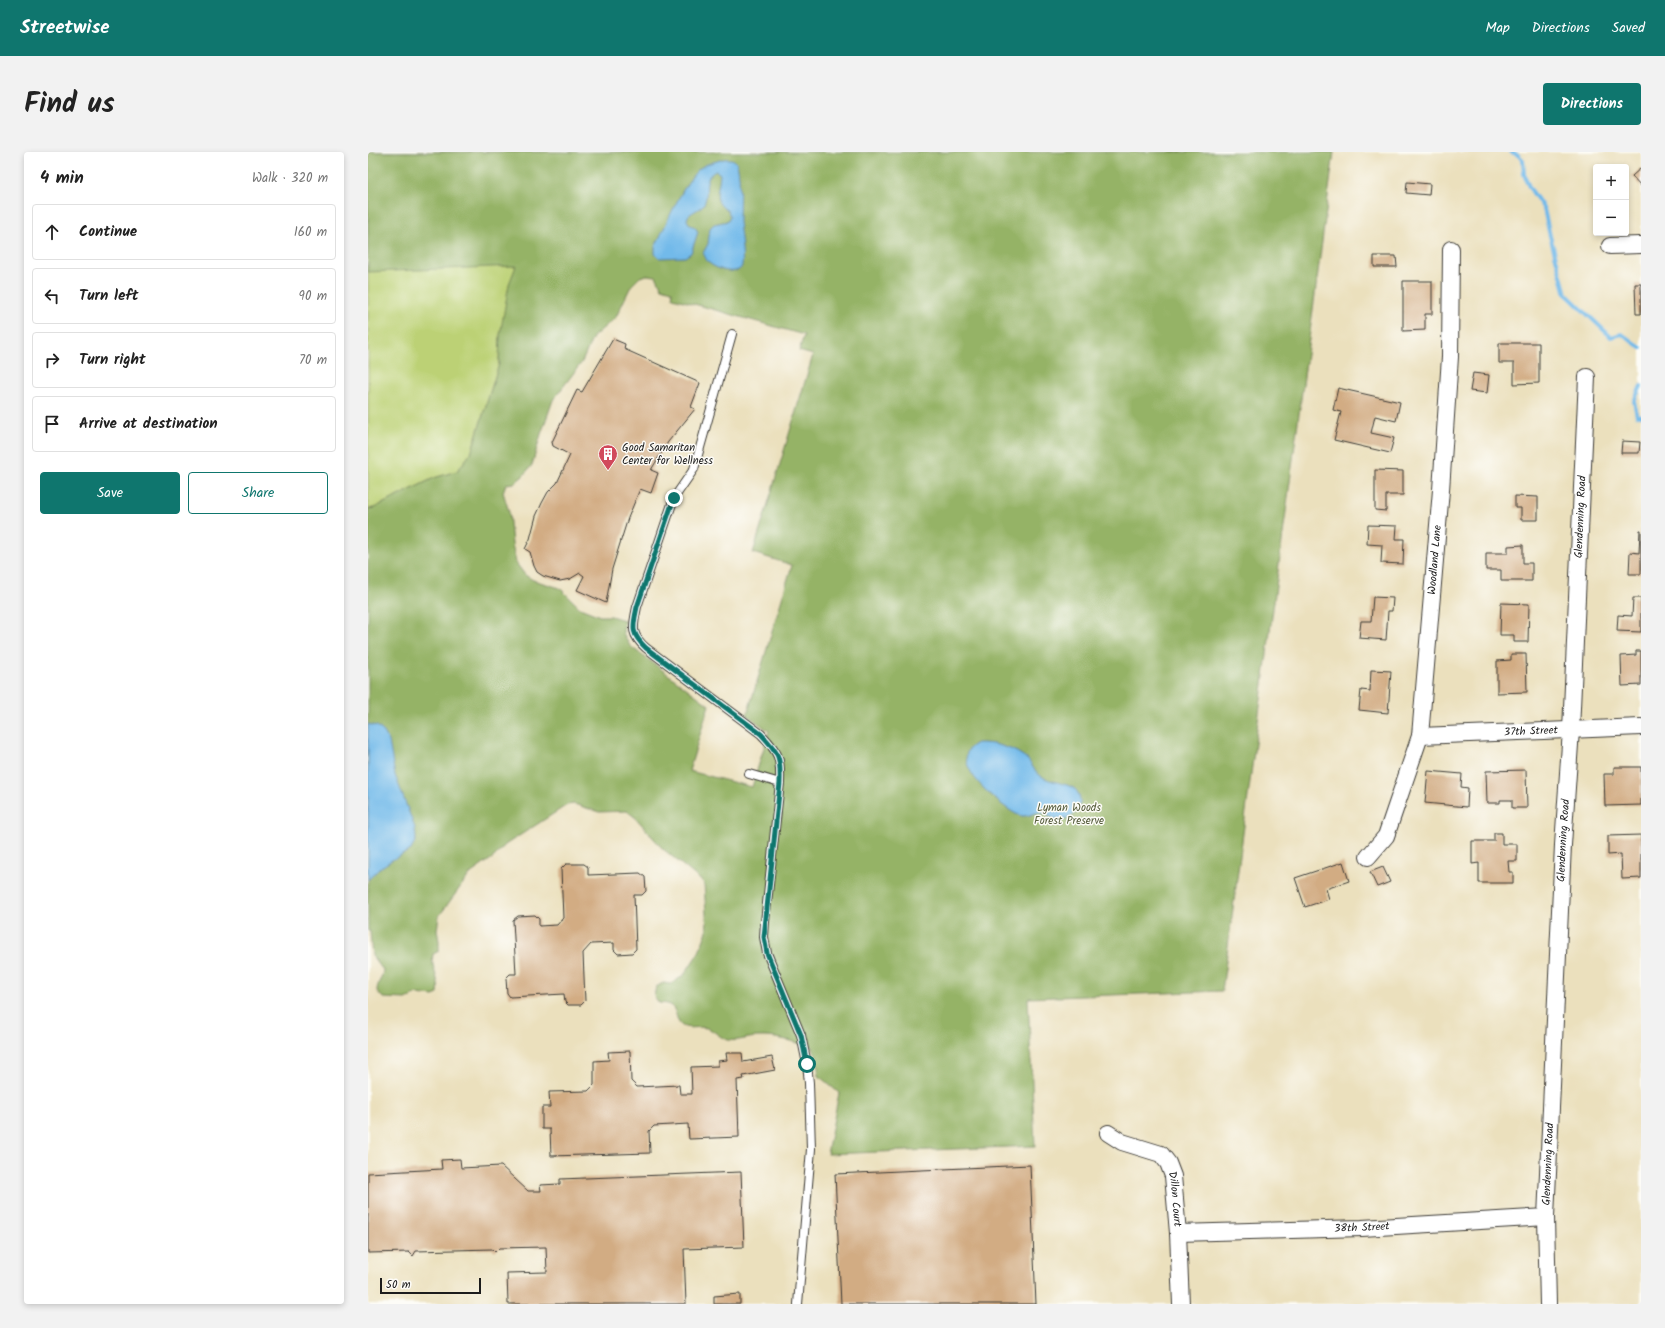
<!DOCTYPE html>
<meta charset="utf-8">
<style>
:root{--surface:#fff;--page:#f2f2f2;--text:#222;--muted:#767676;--line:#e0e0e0;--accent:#0f766e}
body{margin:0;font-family:Kalam,sans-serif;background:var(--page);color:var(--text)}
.controls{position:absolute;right:12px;top:12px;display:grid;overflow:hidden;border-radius:4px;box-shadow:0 2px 6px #0003}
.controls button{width:36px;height:36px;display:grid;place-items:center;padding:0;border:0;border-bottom:1px solid var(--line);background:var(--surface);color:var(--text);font:20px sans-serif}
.scale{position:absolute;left:12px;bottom:10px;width:101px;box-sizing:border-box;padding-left:4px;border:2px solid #1c1c1c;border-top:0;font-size:11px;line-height:14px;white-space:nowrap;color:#1c1c1c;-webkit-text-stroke:3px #fdfcf7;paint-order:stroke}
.stop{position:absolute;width:12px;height:12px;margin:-9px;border:3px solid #0f766e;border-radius:50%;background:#fff}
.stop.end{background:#0f766e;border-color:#fff;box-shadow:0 1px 4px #0008}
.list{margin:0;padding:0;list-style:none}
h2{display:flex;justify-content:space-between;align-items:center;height:52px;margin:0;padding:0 16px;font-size:17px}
h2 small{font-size:13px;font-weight:400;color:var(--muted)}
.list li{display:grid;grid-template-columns:26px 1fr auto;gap:12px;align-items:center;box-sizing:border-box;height:56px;margin:0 8px 8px;padding:0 8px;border:1px solid var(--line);border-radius:4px}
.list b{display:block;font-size:15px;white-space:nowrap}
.list em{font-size:13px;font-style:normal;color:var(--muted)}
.actions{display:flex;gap:8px;padding:12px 16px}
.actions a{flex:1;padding:9px 0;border:1px solid var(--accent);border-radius:4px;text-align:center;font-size:14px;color:var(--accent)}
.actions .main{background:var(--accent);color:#fff}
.icon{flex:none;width:22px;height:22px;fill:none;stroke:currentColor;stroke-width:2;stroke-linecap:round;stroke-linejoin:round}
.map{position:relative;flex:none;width:1273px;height:1152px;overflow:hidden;border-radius:4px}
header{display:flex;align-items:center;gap:24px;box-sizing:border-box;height:56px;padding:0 20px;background:var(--accent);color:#fff}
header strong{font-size:19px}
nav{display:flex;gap:22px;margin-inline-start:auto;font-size:14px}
.intro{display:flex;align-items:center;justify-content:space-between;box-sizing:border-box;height:96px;padding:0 24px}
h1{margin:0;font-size:28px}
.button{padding:10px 18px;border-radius:4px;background:var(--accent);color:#fff;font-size:14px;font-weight:700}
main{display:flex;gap:24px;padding:0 24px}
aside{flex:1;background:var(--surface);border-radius:4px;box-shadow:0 2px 6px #0003}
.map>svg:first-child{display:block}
</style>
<header>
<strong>Streetwise</strong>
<nav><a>Map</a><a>Directions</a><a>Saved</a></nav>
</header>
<div class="intro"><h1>Find us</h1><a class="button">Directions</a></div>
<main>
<aside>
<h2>4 min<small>Walk · 320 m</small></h2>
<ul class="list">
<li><svg class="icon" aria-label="ahead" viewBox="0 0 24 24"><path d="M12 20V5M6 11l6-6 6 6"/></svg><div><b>Continue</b></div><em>160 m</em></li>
<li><svg class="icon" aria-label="left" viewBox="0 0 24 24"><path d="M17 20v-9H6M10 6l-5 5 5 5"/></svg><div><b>Turn left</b></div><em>90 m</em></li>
<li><svg class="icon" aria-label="right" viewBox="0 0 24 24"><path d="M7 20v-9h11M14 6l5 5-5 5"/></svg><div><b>Turn right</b></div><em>70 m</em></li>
<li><svg class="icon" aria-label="arrive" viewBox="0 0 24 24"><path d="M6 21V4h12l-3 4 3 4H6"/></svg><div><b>Arrive at destination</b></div></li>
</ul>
<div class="actions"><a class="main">Save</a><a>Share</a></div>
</aside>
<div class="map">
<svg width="1273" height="1152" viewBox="0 0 1273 1152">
<rect width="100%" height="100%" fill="#fdfcf7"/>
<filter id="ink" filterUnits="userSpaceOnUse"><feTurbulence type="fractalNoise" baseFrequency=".025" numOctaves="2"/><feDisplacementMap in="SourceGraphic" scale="8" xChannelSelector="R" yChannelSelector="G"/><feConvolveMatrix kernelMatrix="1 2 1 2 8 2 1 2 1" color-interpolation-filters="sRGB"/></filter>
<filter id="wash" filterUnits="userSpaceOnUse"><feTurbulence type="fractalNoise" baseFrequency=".012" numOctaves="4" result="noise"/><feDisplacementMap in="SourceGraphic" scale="16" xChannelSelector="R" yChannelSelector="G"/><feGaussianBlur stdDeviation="0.9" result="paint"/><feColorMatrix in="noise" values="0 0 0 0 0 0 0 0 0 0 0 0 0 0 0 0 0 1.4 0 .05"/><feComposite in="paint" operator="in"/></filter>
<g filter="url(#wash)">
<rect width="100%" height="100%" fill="#ebe0bd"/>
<!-- green -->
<path fill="#bcd175" stroke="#6c7648" d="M0 0H196L132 183 131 212 103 301 89 319 66 326 6 356 0 357Z"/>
<!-- forest -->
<path fill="#95b366" stroke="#586841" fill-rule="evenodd" d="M0 0H966L854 839 660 846 667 994 459 1002 471 941 451 924 449 906 444 895C426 890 409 884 390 885 380 885 370 890 360 888 352 886 346 878 339 876 332 874 324 877 317 875 303 871 315 851 291 851L286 844 288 835 295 831 303 832 316 823 331 800 339 779 336 731 294 696 268 666 259 659 231 660 206 652 199 653 137 693 126 705 102 722 71 764 69 778 71 789V799L65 802C62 816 73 828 70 842L65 844 49 842 38 847 15 846 9 839C9 831 14 827 15 818L4 804 2 779H0V357L6 356 66 326 89 319 103 301 131 212 132 183 141 132 148 114 0 120ZM279 123 288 124 294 136 304 139 305 146 436 183 431 199 445 203 385 401 424 413 379 563 401 579 384 635 321 619 341 553 262 494 255 481 256 468 243 464H232L212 456 192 436 165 428 157 423 148 411 144 392 141 360 135 340 138 332 146 331 154 325 164 313 173 282 185 248 214 210 225 185 248 165 263 134 272 125Z"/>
<!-- water -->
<path fill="#72baea" stroke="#476b83" d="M355 7C359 7 364 6 367 9 374 15 371 59 371 70 372 79 377 110 373 116 366 124 345 116 339 109 338 107 336 103 335 101L340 92 342 76 346 72 360 69 362 65 360 59C343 49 351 38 352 22L348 19C332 26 343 43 335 53 332 57 324 60 320 64L319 68 322 73 327 75 330 80 323 101 317 105 291 106 287 102V95C297 75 316 29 332 16 339 11 347 10 355 7Z
M0 572 9 574 16 580 21 589 27 623 47 676 48 687 43 698 24 708 12 716 0 728Z
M609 591C625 590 648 596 660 608 664 613 667 620 673 624 684 631 697 630 707 637 710 640 713 647 712 651 710 663 696 671 684 666 680 663 679 661 674 661 664 659 660 668 648 662 631 653 575 607 609 591Z"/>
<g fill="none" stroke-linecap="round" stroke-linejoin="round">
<!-- stream -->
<path stroke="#72baea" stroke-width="4" d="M1143 0 1150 3 1155 8 1156 22 1161 35 1176 57 1182 84 1198 142 1243 185 1254 182 1273 196
M1273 234 1266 249 1269 264H1273"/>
</g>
<g id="blocks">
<!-- building -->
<path fill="#d2ac83" d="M1273 16V34L1264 24Z
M1039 30 1062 32 1061 43 1038 41Z
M1006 104H1028L1029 115H1006Z
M1035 129H1064V162H1057V178L1035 179Z
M1267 132H1273V162H1268Z
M245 187 257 192 256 197 332 231 323 255 327 257 300 290 283 318 290 321 283 341 272 337 260 366 244 417 238 451 209 438 216 424 212 421 202 427 192 429 175 424 169 420 166 414 162 400 157 397 162 387 168 364 174 351 180 340 189 331 202 303 185 294 184 290 209 238 214 240Z
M1131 191H1171V231L1146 232V211H1131Z
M1105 221 1121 223 1119 241 1102 239Z
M970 236 1032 250 1028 269 1007 264 1003 281 1026 286 1022 301 966 288 973 260 965 258Z
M1254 289 1272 290 1271 301H1253Z
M1007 318 1035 319V343H1018V359L1007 358Z
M1147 344 1170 345V368H1153V356H1147Z
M1000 373 1029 374 1028 387H1036L1035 412 1013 411 1014 393 999 392Z
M1272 378H1273V422H1261L1262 400 1271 401Z
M1155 393V411H1164V429H1133V418H1118V401H1140V394Z
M1005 445 1025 446 1024 459H1020L1018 488 991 486 993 469H1003Z
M1265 446H1273V480L1249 479 1250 463 1264 464Z
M1133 451 1161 452 1160 490H1146V483H1132Z
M1268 499H1273V533L1254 534 1253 504 1268 503Z
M1143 502H1158L1159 540 1129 541V509L1143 508Z
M1003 518 1023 519 1020 561 991 558 993 538 1002 539Z
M1246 615H1273V653L1237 654 1236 622H1246Z
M1158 618 1159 656H1144V648H1132V651H1119L1118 619Z
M1060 619 1094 622 1093 635 1100 636 1099 655 1057 651Z
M1126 681H1134V692H1149V709H1140L1141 720H1145V731H1111V711L1104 712V689H1126Z
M1273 683V726L1254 727 1253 702 1240 703V684Z
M975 710 981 729 958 737 961 747 937 755 927 726Z
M198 712H216L220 715V723L272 721 277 725 278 739 274 743H266L268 797 264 801 250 802 246 798V791L223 792 215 801 217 849 213 853H200L197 850 196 842 142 845 139 841 138 826 142 822H148L145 768 150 764 167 763 171 767V774L189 773 195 766 193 717Z
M1015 715 1022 730 1009 735 1002 720Z
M262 899 263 929 269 935 311 933 312 942H324L323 915 350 914V909L359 908 358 901H374L375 910 404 905 407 918 375 924 376 927 369 928 371 985 321 987 320 972 286 974 281 979 282 1001 183 1004 182 977H174V955H182L181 940 220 939 226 933V909L241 908 240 900Z
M92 1007 93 1016 133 1014 160 1039H173L172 1033 192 1032V1027L373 1020 376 1095 316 1097 318 1152H140L139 1121 179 1120 178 1095 131 1096 127 1100 124 1097 48 1099 45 1104 41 1100 0 1101V1021L74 1017 73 1008Z
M662 1013 668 1152H473L467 1022Z
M372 1142V1152H346V1144Z"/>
</g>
</g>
<g filter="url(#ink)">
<use href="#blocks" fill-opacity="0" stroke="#3b3934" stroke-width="1"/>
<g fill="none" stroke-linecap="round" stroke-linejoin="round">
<defs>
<path id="service" d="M364 182 326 317 306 346 269 455C265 475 262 482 278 496L393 582C411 601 413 605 412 631L397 770 396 785 399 801 433 883 439 912 441 931 443 997 430 1152
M381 622 412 631"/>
<g id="minor">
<path d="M1242 94 1273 93"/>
<path id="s1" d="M1052 584 1273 575"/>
<path id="s2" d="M1000 705 1018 684 1052 584 1073 338 1082 205 1083 97"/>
<path id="s3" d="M740 981 754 990 793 1002 800 1011 805 1024 810 1081 813 1152"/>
<path id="s4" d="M810 1081 994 1076 1178 1065"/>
<path id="s5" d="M1180 1152 1178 1065 1195 693 1203 578 1219 225"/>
</g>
</defs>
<!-- service casing -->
<use href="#service" stroke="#3b3934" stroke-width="10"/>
<!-- minor casing -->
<use href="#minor" stroke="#3b3934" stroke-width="18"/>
<!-- service -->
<use href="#service" stroke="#fff" stroke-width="8"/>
<!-- minor -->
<use href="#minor" stroke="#fff" stroke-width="16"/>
</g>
</g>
<g fill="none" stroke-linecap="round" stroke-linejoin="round" filter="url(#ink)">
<!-- route -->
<path stroke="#0f766e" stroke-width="5" d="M306 346 269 455C265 475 262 481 278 496L393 582C411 601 413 605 412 631L396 785 399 801 433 883 439 912"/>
</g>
<!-- icons -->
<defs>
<symbol id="building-pin" viewBox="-11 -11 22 30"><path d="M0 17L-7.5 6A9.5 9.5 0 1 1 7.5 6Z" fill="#d1495b" stroke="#fdfcf7"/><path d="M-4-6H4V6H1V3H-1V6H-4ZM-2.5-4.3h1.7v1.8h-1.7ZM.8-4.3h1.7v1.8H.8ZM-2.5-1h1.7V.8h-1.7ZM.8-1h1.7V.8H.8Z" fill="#fff"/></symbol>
</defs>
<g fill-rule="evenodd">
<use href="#building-pin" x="229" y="291" width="22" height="30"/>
</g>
<g text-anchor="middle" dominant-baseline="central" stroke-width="3" stroke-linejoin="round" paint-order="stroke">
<!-- poi labels -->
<g font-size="11" fill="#1c1c1c" stroke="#fdfcf7" text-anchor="start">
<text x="254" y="296">Good Samaritan<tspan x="254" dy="13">Center for Wellness</tspan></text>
</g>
<!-- street labels -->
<g font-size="11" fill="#1c1c1c" stroke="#fdfcf7">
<text stroke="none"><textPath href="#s5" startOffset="788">Glendenning Road</textPath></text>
<text stroke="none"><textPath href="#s2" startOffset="310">Woodland Lane</textPath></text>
<text stroke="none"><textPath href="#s1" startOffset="111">37th Street</textPath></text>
<text stroke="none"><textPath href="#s5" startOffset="464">Glendenning Road</textPath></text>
<text stroke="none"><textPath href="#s5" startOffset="140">Glendenning Road</textPath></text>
<text stroke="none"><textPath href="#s3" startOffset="106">Dillon Court</textPath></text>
<text stroke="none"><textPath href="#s4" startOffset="184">38th Street</textPath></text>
</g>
<!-- park labels -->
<g font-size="11" fill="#545b3b" stroke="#fdfcf7">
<text x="701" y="656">Lyman Woods<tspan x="701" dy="13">Forest Preserve</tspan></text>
</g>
</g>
</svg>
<div class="controls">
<button>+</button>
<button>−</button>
</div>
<div class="scale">50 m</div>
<div class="stop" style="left:439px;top:912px"></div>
<div class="stop end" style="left:306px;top:346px"></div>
</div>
</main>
